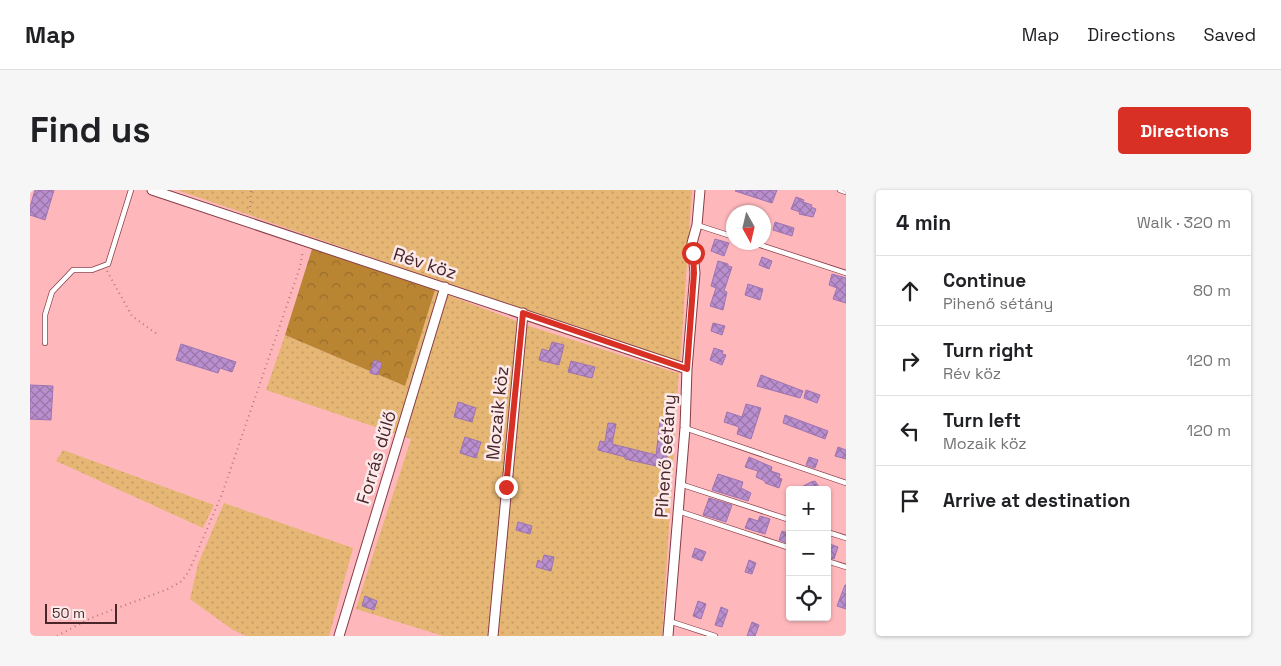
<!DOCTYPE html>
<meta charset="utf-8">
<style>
:root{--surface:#fff;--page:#f6f6f6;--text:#202124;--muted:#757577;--line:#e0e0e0;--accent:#d93025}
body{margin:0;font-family:"Space Grotesk",sans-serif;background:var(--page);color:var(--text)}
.controls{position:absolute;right:15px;bottom:15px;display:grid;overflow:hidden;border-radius:5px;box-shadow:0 1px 4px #0004}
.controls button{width:45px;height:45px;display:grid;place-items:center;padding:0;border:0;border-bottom:1px solid var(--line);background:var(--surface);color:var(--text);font:25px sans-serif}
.compass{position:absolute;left:696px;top:15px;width:45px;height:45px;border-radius:50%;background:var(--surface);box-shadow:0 1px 4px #0004;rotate:172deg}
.scale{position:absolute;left:15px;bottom:12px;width:72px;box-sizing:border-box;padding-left:5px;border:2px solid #482629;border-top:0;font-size:14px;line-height:18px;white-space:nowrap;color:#482629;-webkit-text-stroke:4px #fce9ea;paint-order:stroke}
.stop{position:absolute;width:15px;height:15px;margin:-11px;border:4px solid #d93025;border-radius:50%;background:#fff}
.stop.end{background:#d93025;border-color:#fff;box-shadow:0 1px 5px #0008}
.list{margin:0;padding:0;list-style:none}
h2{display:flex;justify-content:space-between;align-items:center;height:65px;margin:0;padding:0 20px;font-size:21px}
h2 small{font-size:16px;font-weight:400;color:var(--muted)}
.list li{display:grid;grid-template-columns:32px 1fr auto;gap:15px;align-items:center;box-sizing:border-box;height:70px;padding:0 20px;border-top:1px solid var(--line)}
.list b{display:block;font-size:19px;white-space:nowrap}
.list p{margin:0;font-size:16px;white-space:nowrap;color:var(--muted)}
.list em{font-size:16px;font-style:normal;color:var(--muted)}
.icon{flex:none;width:28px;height:28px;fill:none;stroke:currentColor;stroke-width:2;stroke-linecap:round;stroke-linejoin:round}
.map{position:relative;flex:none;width:816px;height:446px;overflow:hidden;border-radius:5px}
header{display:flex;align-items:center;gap:30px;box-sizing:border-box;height:70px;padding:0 25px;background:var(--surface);border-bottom:1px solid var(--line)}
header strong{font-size:24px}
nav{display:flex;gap:28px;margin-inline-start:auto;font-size:18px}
.intro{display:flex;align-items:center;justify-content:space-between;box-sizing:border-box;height:120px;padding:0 30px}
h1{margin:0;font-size:35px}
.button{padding:12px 22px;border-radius:5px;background:var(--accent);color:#fff;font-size:18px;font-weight:700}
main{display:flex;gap:30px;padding:0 30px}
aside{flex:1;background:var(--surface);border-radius:5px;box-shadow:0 1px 4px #0004}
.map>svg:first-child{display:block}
</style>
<header>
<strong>Map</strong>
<nav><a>Map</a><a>Directions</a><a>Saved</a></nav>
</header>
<div class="intro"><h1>Find us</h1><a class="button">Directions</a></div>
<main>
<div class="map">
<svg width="816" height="446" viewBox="0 0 816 446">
<defs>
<pattern id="grass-dots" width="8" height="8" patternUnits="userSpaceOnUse" patternTransform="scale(1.25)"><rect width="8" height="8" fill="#e5b674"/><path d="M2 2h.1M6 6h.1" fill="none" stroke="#c69c64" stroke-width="1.8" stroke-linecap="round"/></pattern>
<pattern id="forest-crowns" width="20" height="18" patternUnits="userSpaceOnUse" patternTransform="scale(1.25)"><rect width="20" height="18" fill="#ba8533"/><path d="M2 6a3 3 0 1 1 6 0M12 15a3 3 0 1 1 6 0" fill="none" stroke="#996d2b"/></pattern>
<pattern id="building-cross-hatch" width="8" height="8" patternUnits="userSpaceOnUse" patternTransform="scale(1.25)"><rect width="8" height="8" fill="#ba8fcf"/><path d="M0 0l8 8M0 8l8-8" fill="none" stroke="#9975a8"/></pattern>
</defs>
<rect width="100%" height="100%" fill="#feb8bc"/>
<!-- grass -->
<path fill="url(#grass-dots)" d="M147 0H662L650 174Z
M405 100 502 137 647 183 649 180 632 446H413L326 419C343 362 363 306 381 249L236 200 255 145 375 196Z
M33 260 184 315 173 338 26 271Z
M194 313 323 358 299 446H216L203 440 160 409 168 374Z"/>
<!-- forest -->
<path fill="url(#forest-crowns)" d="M282 59 405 100 375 196 255 145Z"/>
<!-- building -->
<path fill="url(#building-cross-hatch)" stroke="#9e73b2" d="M5 0H24L15 30 0 25V17Z
M706 0H747L742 13 705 1Z
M766 7 774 10 773 12 782 15 781 17 786 19 783 27 769 24 770 22 761 19Z
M745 32 764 38 762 46 743 40Z
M685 49 699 53 694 66 681 61Z
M732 67 742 71 739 79 729 75Z
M688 71 698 74V76L702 77 694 101 697 102 693 120 680 116 686 98 681 96Z
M802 84 816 88V113L803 109 807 98 799 95Z
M718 94 733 99 730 110 715 105Z
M683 133 695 136 692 145 681 141Z
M522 152 534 155 529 175 509 170 512 159 519 161Z
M151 154 206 172 202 182 190 178 188 183 146 170Z
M684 158 693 161 692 164 696 165 692 175 680 170Z
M344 170 352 173 348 185 340 183Z
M541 171 565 177 562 188 538 182Z
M731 185 773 201 770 208 727 196Z
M0 195 23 196 21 230 0 229Z
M776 200 790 205 787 213 774 208Z
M428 212 446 218 442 232 424 227Z
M716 214 731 218 721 249 707 244 709 237 694 232 697 222 712 227Z
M755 225 798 241 795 249 753 233Z
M630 232 642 234 635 278 595 269V267L568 260 570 251 575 252 578 233 586 234 582 254 626 265Z
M435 247 451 252 446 268 430 263Z
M808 257 816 260V269L805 266Z
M719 267 742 277 741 281 750 284 749 288 752 289 749 298 735 293V291L726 287 728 281 715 277Z
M779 267 788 270 785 278 776 275Z
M688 284 713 292 711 298 721 303 718 311 682 300Z
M785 291 791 300H766L781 292Z
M679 308 702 315 696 332 673 325Z
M730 326 740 329 735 344 715 338 719 328 728 331Z
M488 332 502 336 500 344 486 340Z
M752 341 760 344V354L749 350Z
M797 353 808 357 804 369 797 367Z
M665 358 676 362 672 371 662 367Z
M514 365 524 367 521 381 506 377 508 370 512 372Z
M719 370 726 373 722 384 715 382Z
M815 395H816V419L807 416Z
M335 406 347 411 344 420 332 416Z
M668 411 676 414 671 429 663 426Z
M691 417 698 420 692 437 685 435Z
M722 432 729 435 725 446H717Z"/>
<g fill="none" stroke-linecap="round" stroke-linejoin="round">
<defs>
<path id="service" d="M810 0 816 2
M667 35 704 47
M721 52 816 83
M15 153V125L22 102 43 80H62L78 74 101 0
M655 238 816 293
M650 294 760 330
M648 321 760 358
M797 342 816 348
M797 371 816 377
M639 431 685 446"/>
<path id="minor" d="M122 0 657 179
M309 446 415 97
M463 446 493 123
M638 446 655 238 657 179 665 83 662 53 667 35 670 0"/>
</defs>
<!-- service casing -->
<use href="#service" stroke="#883d46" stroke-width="6"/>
<!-- minor casing -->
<use href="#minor" stroke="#883d46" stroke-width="11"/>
<!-- path -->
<path stroke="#b07a7d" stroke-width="2" stroke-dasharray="1 4" stroke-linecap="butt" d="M220 22 221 0
M77 81 102 126 127 144
M27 446 61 428 138 399 152 391 159 381 192 304 270 77 273 60"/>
<!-- service -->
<use href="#service" stroke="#fff" stroke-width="4.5"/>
<!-- minor -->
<use href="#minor" stroke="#fff" stroke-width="9"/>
</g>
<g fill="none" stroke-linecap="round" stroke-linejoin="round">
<!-- route -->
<path stroke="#d93025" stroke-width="6" d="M476 297 493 123 657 179 664 83 663 63"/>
</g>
<g text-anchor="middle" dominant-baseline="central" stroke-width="5" stroke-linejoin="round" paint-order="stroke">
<!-- street labels -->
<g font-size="18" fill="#482629" stroke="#fce9ea">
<text transform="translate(395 73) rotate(18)">Rév köz</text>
<text transform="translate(467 223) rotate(-84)">Mozaik köz</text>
<text transform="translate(635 266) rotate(-86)">Pihenő sétány</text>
<text transform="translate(346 267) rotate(-73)">Forrás dűlő</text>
</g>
</g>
</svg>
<div class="controls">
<button>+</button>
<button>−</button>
<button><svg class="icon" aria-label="locate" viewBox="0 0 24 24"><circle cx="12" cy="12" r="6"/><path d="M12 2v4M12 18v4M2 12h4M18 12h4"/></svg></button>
</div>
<svg class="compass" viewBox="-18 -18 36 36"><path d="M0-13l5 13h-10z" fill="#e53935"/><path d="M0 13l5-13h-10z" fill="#757577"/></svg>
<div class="scale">50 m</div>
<div class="stop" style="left:663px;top:63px"></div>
<div class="stop end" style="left:476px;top:297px"></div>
</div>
<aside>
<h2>4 min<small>Walk · 320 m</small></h2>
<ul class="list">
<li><svg class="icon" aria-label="ahead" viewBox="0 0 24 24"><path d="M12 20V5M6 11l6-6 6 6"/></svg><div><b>Continue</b><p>Pihenő sétány</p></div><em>80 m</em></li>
<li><svg class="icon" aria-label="right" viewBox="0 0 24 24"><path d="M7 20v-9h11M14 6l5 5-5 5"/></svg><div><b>Turn right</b><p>Rév köz</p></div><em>120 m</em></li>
<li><svg class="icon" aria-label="left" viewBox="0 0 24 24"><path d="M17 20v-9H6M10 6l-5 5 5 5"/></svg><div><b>Turn left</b><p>Mozaik köz</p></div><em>120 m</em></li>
<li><svg class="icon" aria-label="arrive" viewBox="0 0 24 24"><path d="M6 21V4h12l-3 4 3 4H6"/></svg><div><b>Arrive at destination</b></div></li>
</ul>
</aside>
</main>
